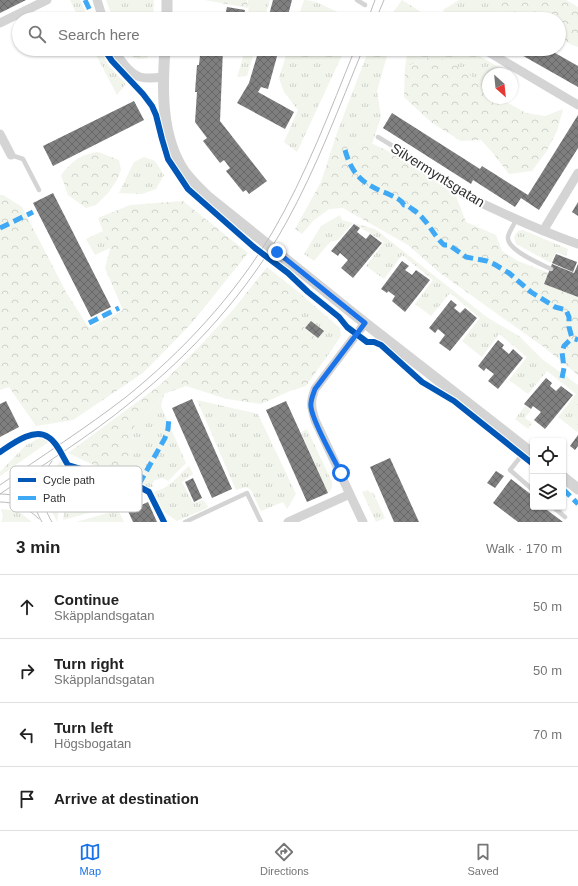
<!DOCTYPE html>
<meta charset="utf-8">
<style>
:root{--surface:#fff;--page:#f6f6f6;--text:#222;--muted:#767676;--line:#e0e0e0;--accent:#1a73e8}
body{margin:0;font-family:Arial,sans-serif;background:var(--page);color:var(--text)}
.controls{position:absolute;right:12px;bottom:12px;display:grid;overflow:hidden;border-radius:4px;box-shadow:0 1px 3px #0004}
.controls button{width:36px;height:36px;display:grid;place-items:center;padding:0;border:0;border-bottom:1px solid var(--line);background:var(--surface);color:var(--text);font:20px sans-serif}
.compass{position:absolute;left:482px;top:68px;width:36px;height:36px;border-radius:50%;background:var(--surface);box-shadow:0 1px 3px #0004;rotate:153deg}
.stop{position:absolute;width:12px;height:12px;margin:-9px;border:3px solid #1a73e8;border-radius:50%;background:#fff}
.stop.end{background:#1a73e8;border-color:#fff;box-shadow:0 1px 4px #0008}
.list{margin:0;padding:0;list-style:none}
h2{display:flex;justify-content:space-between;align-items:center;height:52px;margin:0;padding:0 16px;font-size:17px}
h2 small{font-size:13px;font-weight:400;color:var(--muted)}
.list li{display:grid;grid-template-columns:26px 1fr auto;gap:12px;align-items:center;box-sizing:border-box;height:64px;padding:0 16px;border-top:1px solid var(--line)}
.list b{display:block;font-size:15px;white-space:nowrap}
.list p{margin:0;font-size:13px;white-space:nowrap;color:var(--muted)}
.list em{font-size:13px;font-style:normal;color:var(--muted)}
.icon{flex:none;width:22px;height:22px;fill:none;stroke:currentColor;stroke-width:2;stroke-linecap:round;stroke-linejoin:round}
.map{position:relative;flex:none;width:578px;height:522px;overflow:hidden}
.search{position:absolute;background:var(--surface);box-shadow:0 1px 3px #0004;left:12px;right:12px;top:12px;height:44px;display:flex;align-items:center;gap:10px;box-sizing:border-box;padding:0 14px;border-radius:22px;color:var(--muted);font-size:15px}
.sheet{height:308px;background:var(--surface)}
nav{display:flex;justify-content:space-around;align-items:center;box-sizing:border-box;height:56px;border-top:1px solid var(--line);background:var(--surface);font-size:11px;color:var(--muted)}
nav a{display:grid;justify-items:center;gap:2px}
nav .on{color:var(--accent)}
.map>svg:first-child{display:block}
</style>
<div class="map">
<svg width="578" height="522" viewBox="0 0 578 522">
<defs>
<pattern id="grass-tufts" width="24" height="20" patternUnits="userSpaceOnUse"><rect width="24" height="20" fill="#f1f5ec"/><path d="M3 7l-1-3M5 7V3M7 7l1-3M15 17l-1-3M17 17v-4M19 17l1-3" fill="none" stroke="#cfd2cb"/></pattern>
<pattern id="forest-crowns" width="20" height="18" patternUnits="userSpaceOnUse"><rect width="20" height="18" fill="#f1f5ec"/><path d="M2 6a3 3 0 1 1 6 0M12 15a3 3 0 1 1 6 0" fill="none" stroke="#cfd2cb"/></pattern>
<pattern id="building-cross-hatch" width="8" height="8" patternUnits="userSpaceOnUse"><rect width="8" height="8" fill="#7f7f7f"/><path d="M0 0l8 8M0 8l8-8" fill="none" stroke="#686868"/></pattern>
</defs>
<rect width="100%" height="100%" fill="#fff"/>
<!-- grass -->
<path fill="url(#grass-tufts)" d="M70 0H80L89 19H79Z
M106 0H154L153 19H113Z
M248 0H270L264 19H249Z
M304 0C314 0 320 4 329 8 338 13 350 16 361 15L359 19H298Z
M402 0 432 19H388Z
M459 0H497L502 12 525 19H448L443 10Z
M93 49H99L109 66 125 83V85L117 95Z
M125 49H152L147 58C136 60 132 59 125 49Z
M245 49H255L247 76 237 77 241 64Z
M288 49H345L297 152 284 142 298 110 284 92 279 78Z
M369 49H389L377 91 381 117 372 144 364 140 349 151 338 130Z
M408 49H475L481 57 511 74H488V92L482 88 470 75 428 58 405 67Z
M144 157 155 161 164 175 156 189 142 194 119 193 134 162Z
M340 215 342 220 375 229 488 318 519 336 542 359 578 385V430L577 432 558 417 576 394 547 371 528 394 509 380 527 357 499 334 482 357 462 341 480 318 450 293 431 316 415 304 433 280 402 255 384 279 366 266 384 242 353 223 338 240 330 242 314 261 304 254 321 226Z
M523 230 568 249 566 256 556 252 551 263 516 244 514 237 518 231Z
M103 231 110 248 95 255 86 239Z
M296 290 340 328 341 336 326 358 319 341 304 328Z
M164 394 161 406 186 463 168 481 163 478 155 480 152 484 154 487H147L130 482V455L134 427Z
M197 400 258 414 296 494 287 509 283 502 261 511 251 490 246 487 236 490Z
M525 406 531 410 525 418 532 423 528 429 515 419Z
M307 429 332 482V488L328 493 301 432Z
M39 438 48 439 50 441 0 476V472L25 446Z
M61 460 65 466 57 522 47 501H56L57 496H47C45 482 53 471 61 460Z
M189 466 193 474 182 482 193 503 203 500 208 506 207 508 177 521 164 512 154 492C173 486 175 478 189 466Z
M71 469 99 477 114 501V506L63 520Z
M108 481H109L144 492 125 502H121Z
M368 490 370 493 373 492 385 518 376 522 362 492Z
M1 509 18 511 32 522H1L3 517Z
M118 510 124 522H76Z"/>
<!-- forest -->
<path fill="url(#forest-crowns)" d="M205 0H247L248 8Z
M497 0H566L578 7V47L570 44 559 37V19H525L502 12Z
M428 58 448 60 470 75 482 88 488 92V98H499L526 113 545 116 563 109 557 131 546 152 532 171 509 174 492 152 481 140 461 141 432 123 404 97 405 67Z
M338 130 349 151 364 140 386 150 424 173 456 196 466 222 496 235 502 251 518 261 549 273 544 284 578 297V375L545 348 440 273 408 245 343 208 329 209 313 221 302 234 295 229 321 182Z
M98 152 119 160 121 170 117 180 108 193 96 205 86 208 68 195 61 175C73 161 79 155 98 152Z
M0 195H3L22 207 66 292 89 328 123 310 105 268 110 249 98 218 130 205 183 201 248 253 191 324 143 373 73 420 36 426 9 387 0 390Z
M267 267 296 290 304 328 319 341 326 358 306 386 290 391 261 404 227 399 186 386 164 394 134 427 130 455V482L68 453 160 385 198 348 233 310Z"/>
<!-- building -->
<path fill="url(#building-cross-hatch)" d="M0 0H26L0 13Z
M273 0H292L287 19H268Z
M227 7 245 10 243 19H231V18L225 16Z
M198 49H223L220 121 267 181 249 194 246 190 243 192 226 171 230 168 224 160 220 163 203 141 207 138 195 122 197 92H195L197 65H199L200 55H197Z
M259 49H279L268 89 261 87 258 92 294 112 285 129 237 103 249 83Z
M511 49H548L578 66V87Z
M134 101 144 120 53 166 43 146Z
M392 113 480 169 482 166 528 195 578 115V148L539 210 521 198 515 207 473 180 471 184 383 128Z
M53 193 111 307 91 317 33 203Z
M578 202V216L572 212Z
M354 224 360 228 357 232 366 239 370 234 382 243 353 278 341 268 348 260 340 253 338 256 331 251Z
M556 254 577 262 573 272 552 263Z
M402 261 409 266 405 270 412 275 416 270 430 280 405 312 392 301 395 296 388 291 387 293 381 289Z
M552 264 574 273 578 264V297L544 284Z
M451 300 457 305 454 308 460 313 465 308 477 318 450 351 439 343 445 335 438 329 435 333 429 328Z
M311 321 324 331 318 338 305 328Z
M498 340 504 345 502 348 509 354 513 349 523 358 498 389 488 381 494 374 486 368 484 371 478 366Z
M546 378 552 383 550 386 556 391 561 386 573 395 545 429 534 420 541 412 533 406 531 409 524 404Z
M192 399 232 489 212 498 172 408Z
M6 401 19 427 0 437V404Z
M286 401 328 493 307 502 266 410Z
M578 435V446L575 450 570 446Z
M390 458 419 522H394L370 467Z
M496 471 504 476 495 488 487 483Z
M193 478 202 498 194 502 185 482Z
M511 479 533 496V507H543L563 522H518L493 503Z
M148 502 157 522H133L128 511Z"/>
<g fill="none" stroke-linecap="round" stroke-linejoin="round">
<!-- service -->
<path stroke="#d4d4d4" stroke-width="4.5" d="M357 0 365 5
M378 137 429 168 463 194
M11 155 23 159 39 190
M516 220C514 225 509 231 508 237 506 250 541 264 551 269
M526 450 510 470 533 490
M553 507 565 517
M185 522 247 493 261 522"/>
<!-- minor -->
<path stroke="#d4d4d4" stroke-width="9" d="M97 0 103 19
M0 23 47 0
M114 49C119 59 130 74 140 77 148 79 156 78 163 77
M485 50 578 105
M0 134 11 155
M463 194C501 213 538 230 578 244
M543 231 578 173
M288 522 350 494
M363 522 315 420C311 407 310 402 315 389L365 323"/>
<!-- tertiary -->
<path stroke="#d4d4d4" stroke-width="11" d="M167 19V0
M165 49C162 90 161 136 184 171 191 181 199 188 207 196L365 323 533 454
M563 477 578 489"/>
<!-- tram -->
<path stroke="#bbb" stroke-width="1" d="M368 19 375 0
M376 19 384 0
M39 467C29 485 32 505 42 522
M0 485C42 456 86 428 126 397 183 351 234 296 272 233 306 175 330 111 355 49
M0 494C44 464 90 436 131 402 193 352 247 293 286 223 317 167 339 107 363 49
M0 494C14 494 26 498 37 506
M0 502C16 502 28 508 39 519
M52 522C40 502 37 480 52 461"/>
<!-- quiet -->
<path stroke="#3fa9f5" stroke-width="5" stroke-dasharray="10 5" stroke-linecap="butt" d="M85 0 94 19
M345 150C352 175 363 184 386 193 394 197 400 198 404 205 408 205 409 207 412 209 427 218 432 234 444 245H449L466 257 487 261 494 264 509 273 531 292 555 307 566 310 569 317V327L572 338 578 340
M0 228 33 212
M89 323 119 308
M562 378 564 368 562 352 564 346 572 338
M563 489 578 504
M119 506 120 504 138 486 165 438 168 429 169 417"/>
<defs>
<path id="cycleway" d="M104 49 112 61 143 94 152 106 156 115 162 139 168 159 188 189 255 248 288 273 308 292 339 317 347 327 367 342H374L381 345 422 382 454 401 533 464
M0 452C12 444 34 427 48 437 57 442 62 456 68 465L138 486 149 492 164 522"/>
</defs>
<!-- cycleway casing -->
<use href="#cycleway" stroke="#fff" stroke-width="8"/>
<!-- cycleway -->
<use href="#cycleway" stroke="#0057b8" stroke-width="6"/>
</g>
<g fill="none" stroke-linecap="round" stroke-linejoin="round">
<!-- route -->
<path stroke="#1a73e8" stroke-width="5" d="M277 252 365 323 315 389C313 395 310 401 311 407 313 423 333 457 341 473"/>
</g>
<g text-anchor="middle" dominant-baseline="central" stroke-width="4" stroke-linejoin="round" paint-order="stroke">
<!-- street labels -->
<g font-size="14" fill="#2f2f2f" stroke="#fff">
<text transform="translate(438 175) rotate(32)">Silvermyntsgatan</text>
</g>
</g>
<!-- legend -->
<rect x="10" y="466" width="132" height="46" rx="6" fill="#fff" stroke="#c1c1c1" stroke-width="1"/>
<rect x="18" y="478" width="18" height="4" fill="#0057b8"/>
<rect x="18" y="496" width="18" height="4" fill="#3fa9f5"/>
<g font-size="11" fill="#2f2f2f">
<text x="43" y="484">Cycle path</text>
<text x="43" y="502">Path</text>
</g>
</svg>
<div class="controls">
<button><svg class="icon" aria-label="locate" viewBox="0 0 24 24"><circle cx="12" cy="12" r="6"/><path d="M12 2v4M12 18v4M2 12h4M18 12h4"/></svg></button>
<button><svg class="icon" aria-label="layers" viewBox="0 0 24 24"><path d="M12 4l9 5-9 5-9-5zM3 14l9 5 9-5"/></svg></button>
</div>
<svg class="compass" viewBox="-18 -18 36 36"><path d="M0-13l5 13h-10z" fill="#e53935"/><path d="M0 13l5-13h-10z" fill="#767676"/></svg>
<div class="stop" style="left:341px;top:473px"></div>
<div class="stop end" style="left:277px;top:252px"></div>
<div class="search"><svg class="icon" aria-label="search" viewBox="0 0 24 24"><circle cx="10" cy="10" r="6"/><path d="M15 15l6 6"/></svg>Search here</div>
</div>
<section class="sheet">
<h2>3 min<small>Walk · 170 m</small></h2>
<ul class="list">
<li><svg class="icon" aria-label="ahead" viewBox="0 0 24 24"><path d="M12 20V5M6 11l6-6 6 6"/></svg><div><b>Continue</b><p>Skäpplandsgatan</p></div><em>50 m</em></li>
<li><svg class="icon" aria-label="right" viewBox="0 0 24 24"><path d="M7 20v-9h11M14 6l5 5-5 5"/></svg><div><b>Turn right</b><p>Skäpplandsgatan</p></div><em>50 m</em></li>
<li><svg class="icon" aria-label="left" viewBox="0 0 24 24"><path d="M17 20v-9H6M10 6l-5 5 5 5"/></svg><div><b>Turn left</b><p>Högsbogatan</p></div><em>70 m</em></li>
<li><svg class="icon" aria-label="arrive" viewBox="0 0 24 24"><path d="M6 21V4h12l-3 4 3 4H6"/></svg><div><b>Arrive at destination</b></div></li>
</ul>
</section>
<nav>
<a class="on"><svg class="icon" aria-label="map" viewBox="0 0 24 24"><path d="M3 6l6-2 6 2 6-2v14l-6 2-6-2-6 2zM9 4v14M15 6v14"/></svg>Map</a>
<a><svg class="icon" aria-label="directions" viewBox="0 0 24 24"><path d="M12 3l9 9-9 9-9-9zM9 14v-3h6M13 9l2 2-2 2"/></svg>Directions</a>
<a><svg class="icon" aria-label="saved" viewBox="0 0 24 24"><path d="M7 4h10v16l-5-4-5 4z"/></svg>Saved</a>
</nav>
